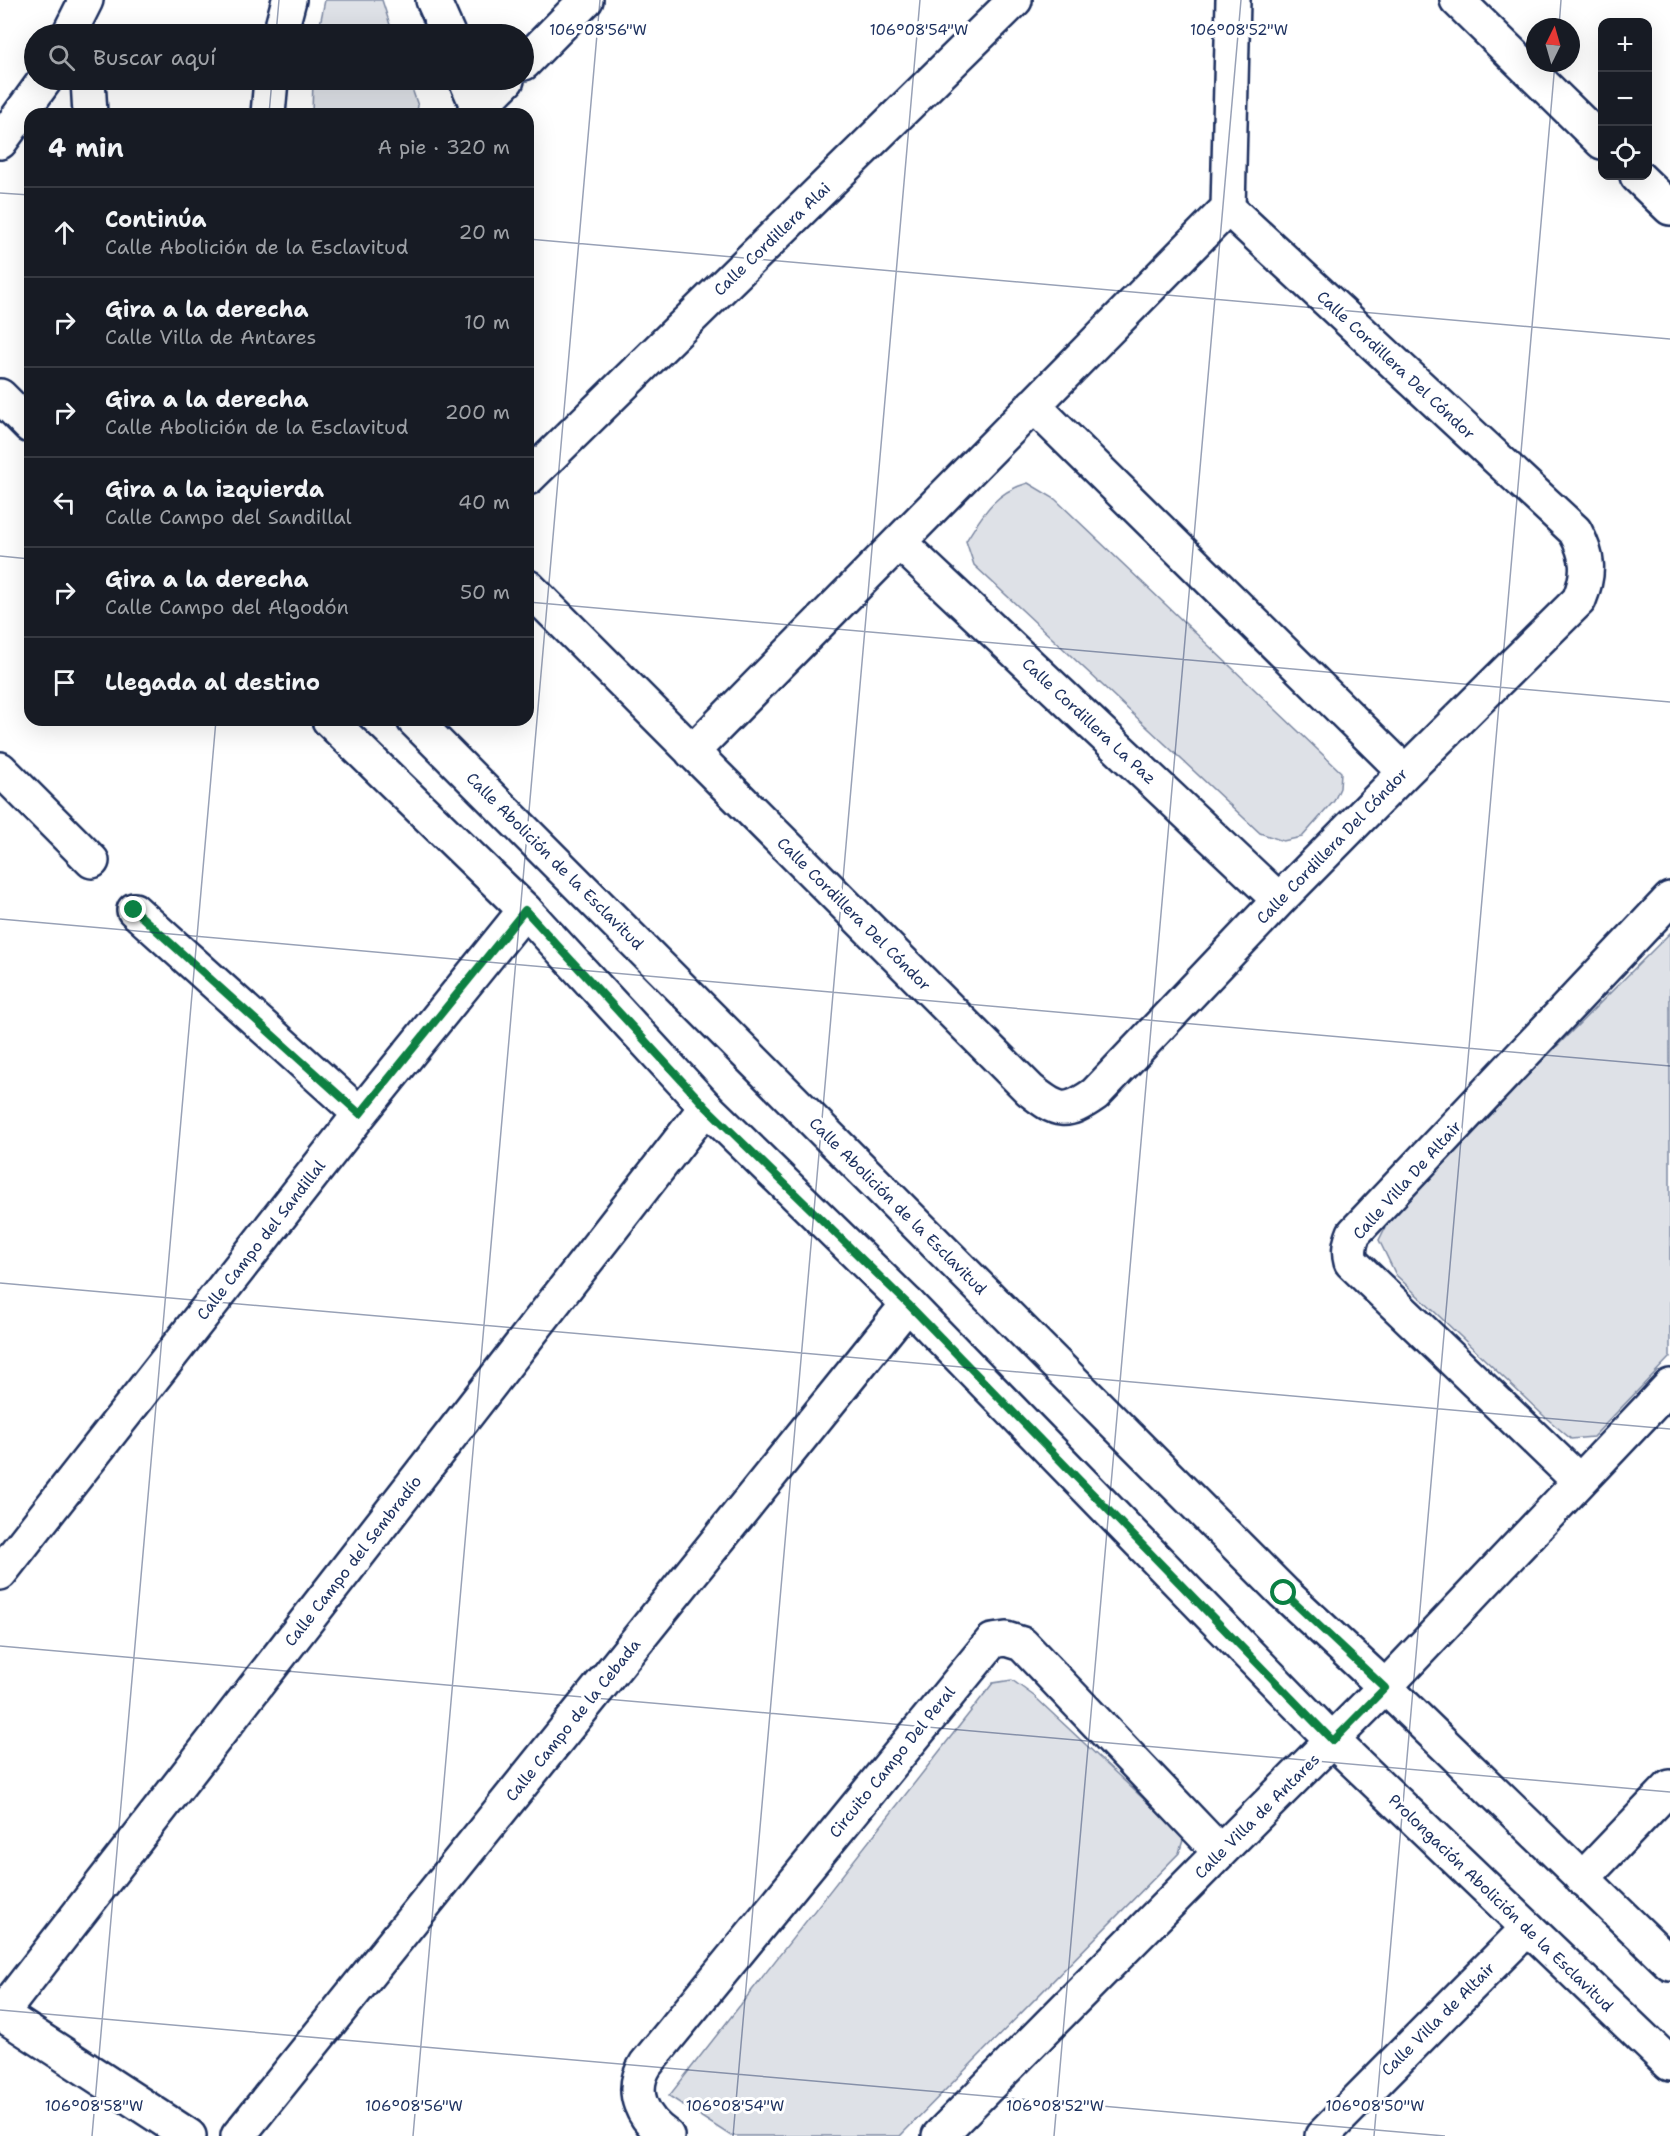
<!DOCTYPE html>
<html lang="es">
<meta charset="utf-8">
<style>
:root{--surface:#171b24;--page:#242831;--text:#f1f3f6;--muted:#9ea1a6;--line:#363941}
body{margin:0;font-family:"Shantell Sans",sans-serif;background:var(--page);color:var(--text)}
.controls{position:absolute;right:18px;top:18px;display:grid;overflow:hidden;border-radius:12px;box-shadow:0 6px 24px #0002}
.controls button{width:54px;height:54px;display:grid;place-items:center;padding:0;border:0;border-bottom:2px solid var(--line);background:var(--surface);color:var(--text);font:30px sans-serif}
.compass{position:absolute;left:1526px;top:18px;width:54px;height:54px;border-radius:50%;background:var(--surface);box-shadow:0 6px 24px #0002;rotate:5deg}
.stop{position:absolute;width:18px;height:18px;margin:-14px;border:4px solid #0b8043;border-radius:50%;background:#fff}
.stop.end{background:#0b8043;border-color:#fff;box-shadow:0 2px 6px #0008}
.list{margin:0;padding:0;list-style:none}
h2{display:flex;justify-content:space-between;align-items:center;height:78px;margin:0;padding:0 24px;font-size:26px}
h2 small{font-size:20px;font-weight:400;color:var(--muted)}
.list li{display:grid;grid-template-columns:39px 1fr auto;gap:18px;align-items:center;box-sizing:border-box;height:90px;padding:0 24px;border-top:2px solid var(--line)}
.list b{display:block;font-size:22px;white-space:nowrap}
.list p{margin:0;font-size:20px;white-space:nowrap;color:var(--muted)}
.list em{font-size:20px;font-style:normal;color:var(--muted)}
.icon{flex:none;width:33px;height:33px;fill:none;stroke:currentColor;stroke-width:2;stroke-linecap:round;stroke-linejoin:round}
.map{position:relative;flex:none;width:1670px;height:2136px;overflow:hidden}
.search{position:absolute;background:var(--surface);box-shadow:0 6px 24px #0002;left:24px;top:24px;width:510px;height:66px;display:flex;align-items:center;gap:15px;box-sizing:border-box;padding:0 21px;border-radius:33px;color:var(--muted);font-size:22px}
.panel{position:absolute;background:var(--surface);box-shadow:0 6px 24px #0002;left:24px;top:108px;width:510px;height:618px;border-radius:18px}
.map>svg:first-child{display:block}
</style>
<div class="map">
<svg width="1670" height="2136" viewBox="0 0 1670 2136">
<rect width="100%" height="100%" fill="#fff"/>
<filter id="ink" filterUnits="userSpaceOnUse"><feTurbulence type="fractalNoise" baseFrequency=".0167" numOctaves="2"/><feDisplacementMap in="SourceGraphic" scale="12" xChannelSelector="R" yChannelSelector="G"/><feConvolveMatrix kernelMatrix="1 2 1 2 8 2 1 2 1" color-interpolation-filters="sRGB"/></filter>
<g filter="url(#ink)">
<!-- green -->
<path fill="#dee1e7" stroke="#7c88a2" stroke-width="1.5" d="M325 0H382L393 34H318Z
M313 80H409L418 106 416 114H312Z
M1028 483 1055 499 1341 772 1340 788 1334 801 1302 837 1283 841 1260 833 974 565 966 541C983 514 995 492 1028 483Z
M1670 933V1357L1593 1437 1571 1439 1545 1417 1396 1275 1379 1240 1395 1208Z
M1012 1680 1034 1696 1184 1837 1179 1853 900 2136H731L669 2096 993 1683Z"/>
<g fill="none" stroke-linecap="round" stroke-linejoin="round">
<defs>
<path id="street" d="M433 0 448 34
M1457 0 1602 142
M280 34 289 0
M524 63 586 0
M466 80 478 108
M268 114 271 80
M473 114 507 80
M1637 176 1670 208
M1033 405 1405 772
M528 478 1015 0
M899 542 1279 900
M528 587 1030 1090C1058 1112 1065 1115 1095 1094L1279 900 1405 772 1579 600C1590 573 1589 557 1575 531L1228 208 1233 0
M692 752 1228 208
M0 769 92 861
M134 910 360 1114
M1579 1481 1351 1262C1348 1251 1350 1243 1354 1233L1670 899
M0 1573 360 1114 525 910
M1582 1879 1670 1787
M0 2013 189 2136
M0 2015 706 1107
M238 2136 908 1304
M667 2136C643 2119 628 2092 646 2064L992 1641 1006 1639 1022 1644 1220 1852
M939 2136 1220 1852 1385 1687 1670 1386
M1322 2136 1528 1928"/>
<path id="secondary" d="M69 34 86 0
M88 80 90 114
M0 142 45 80
M0 396 30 426
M329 720 525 910 706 1107 908 1304 1333 1741 1670 2064
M414 720 1284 1593 1385 1687 1670 1963"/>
</defs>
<!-- street casing -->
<use href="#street" stroke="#1b2f5e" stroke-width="38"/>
<!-- secondary casing -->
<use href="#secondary" stroke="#1b2f5e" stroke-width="38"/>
<!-- street -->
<use href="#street" stroke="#fff" stroke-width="33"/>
<!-- secondary -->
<use href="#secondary" stroke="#fff" stroke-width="33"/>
</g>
</g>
<g fill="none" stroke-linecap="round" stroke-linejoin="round" filter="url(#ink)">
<!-- route -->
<path stroke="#0b8043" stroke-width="8" d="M134 910 360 1114 525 910 706 1107 908 1304 1333 1741 1385 1688 1284 1593"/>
</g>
<!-- ticks -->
<path fill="none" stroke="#1b2f5e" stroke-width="1.5" stroke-opacity="0.45" d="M1559 27 1561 0M276 34 279 0M269 114 272 80M0 193 30 195M528 239 1670 339M0 556 30 559M528 602 1670 702M0 919 1670 1066M0 1283 1670 1429M0 1646 1670 1792M0 2010 1445 2136M92 2136 216 720M413 2136 600 0M733 2136 920 0M1054 2136 1241 0M1374 2136 1555 63"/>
<g text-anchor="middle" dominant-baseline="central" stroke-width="6" stroke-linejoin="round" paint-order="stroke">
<!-- street labels -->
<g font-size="16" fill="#1b2f5e" stroke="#fff">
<text transform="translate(772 239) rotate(-44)">Calle Cordillera Alai</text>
<text transform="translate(1396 365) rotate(43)">Calle Cordillera Del Cóndor</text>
<text transform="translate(1089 721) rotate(43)">Calle Cordillera La Paz</text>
<text transform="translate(1332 846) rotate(-46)">Calle Cordillera Del Cóndor</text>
<text transform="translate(555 861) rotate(45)">Calle Abolición de la Esclavitud</text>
<text transform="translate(854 914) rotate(45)">Calle Cordillera Del Cóndor</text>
<text transform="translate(1407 1180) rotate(-48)">Calle Villa De Altair</text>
<text transform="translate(898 1206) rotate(45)">Calle Abolición de la Esclavitud</text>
<text transform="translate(261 1240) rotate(-52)">Calle Campo del Sandillal</text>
<text transform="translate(353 1561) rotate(-52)">Calle Campo del Sembradío</text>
<text transform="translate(573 1720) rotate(-51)">Calle Campo de la Cebada</text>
<text transform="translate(892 1762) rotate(-51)">Circuito Campo Del Peral</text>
<text transform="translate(1257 1816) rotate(-45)">Calle Villa de Antares</text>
<text transform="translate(1501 1903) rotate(44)">Prolongación Abolición de la Esclavitud</text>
<text transform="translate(1438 2019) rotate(-45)">Calle Villa de Altair</text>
</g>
</g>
<g font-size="15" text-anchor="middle" fill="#1b2f5e" stroke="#fff" stroke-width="6" stroke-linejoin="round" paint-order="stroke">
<text x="598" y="35">106°08'56"W</text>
<text x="919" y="35">106°08'54"W</text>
<text x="1239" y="35">106°08'52"W</text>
<text x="94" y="2111">106°08'58"W</text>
<text x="414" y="2111">106°08'56"W</text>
<text x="735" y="2111">106°08'54"W</text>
<text x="1055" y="2111">106°08'52"W</text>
<text x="1375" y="2111">106°08'50"W</text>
</g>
</svg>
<div class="controls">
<button>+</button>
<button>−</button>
<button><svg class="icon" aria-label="locate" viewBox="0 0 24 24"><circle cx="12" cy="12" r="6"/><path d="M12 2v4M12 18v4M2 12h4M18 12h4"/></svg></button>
</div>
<svg class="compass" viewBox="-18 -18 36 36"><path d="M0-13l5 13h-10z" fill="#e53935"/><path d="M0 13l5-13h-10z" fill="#9ea1a6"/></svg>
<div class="stop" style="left:1284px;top:1593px"></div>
<div class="stop end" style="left:134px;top:910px"></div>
<div class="search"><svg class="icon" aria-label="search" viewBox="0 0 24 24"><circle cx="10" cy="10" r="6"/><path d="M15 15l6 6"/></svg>Buscar aquí</div>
<section class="panel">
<h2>4 min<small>A pie · 320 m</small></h2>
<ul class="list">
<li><svg class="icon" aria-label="ahead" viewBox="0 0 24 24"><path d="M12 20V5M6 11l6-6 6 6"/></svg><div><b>Continúa</b><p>Calle Abolición de la Esclavitud</p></div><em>20 m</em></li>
<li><svg class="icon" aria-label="right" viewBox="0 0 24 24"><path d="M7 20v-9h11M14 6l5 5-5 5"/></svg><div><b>Gira a la derecha</b><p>Calle Villa de Antares</p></div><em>10 m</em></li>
<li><svg class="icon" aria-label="right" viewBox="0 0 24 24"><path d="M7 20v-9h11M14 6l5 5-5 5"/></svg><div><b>Gira a la derecha</b><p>Calle Abolición de la Esclavitud</p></div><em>200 m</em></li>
<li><svg class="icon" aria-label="left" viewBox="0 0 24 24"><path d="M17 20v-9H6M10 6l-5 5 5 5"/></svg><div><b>Gira a la izquierda</b><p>Calle Campo del Sandillal</p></div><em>40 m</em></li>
<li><svg class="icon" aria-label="right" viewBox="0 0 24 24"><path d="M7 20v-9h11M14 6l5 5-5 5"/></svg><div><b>Gira a la derecha</b><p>Calle Campo del Algodón</p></div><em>50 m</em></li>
<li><svg class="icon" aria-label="arrive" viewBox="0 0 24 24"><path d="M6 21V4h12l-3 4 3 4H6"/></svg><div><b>Llegada al destino</b></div></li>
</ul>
</section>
</div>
